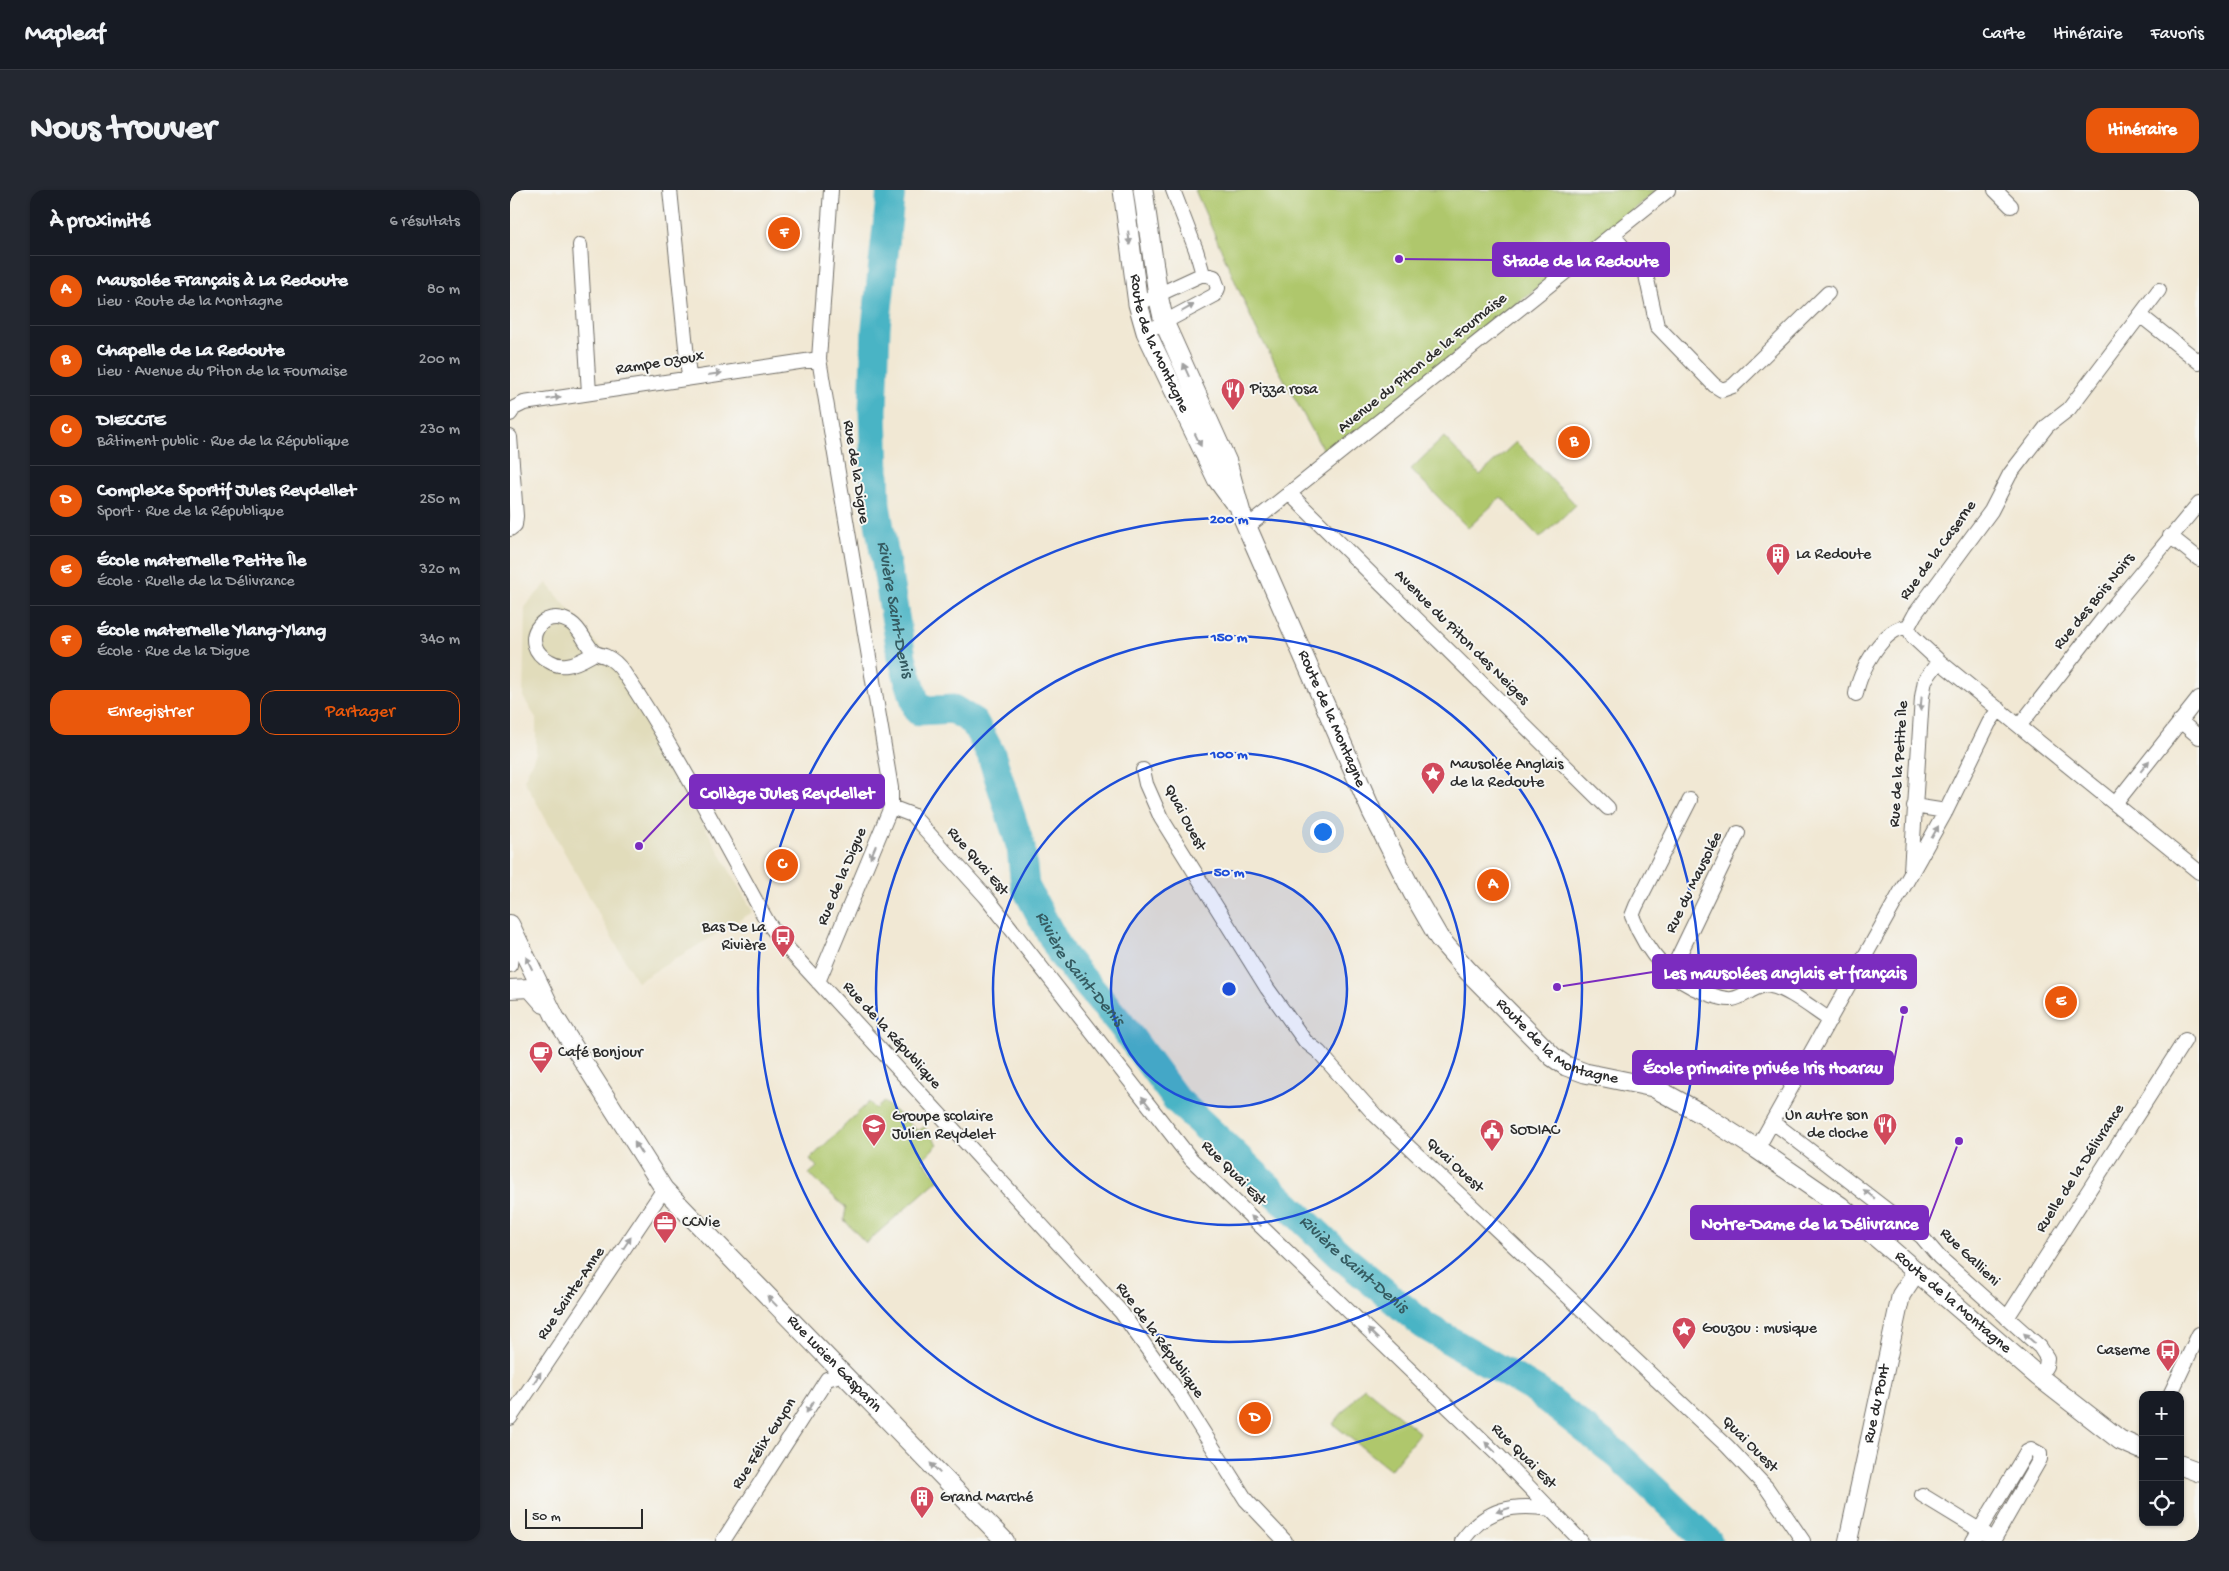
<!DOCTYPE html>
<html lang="fr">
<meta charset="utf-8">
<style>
:root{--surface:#171b24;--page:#242831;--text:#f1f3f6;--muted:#9ea1a6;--line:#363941;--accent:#ea580c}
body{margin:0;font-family:"Gochi Hand",sans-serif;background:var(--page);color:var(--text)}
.controls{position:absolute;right:15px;bottom:15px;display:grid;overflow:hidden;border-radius:10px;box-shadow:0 1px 4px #0004}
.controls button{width:45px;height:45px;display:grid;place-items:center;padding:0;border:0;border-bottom:1px solid var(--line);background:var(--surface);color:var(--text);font:25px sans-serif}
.scale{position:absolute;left:15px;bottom:12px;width:118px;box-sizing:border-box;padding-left:5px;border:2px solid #2b2b2b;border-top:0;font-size:14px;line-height:18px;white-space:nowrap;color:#2b2b2b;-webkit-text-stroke:4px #f6f6f2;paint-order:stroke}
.you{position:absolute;left:812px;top:641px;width:18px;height:18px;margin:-12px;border:4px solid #fff;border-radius:50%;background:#1a73e8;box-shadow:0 0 0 8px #1a73e833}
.badge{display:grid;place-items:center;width:32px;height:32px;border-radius:50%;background:var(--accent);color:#fff;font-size:16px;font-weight:700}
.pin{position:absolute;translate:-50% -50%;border:2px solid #fff;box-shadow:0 1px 5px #0006}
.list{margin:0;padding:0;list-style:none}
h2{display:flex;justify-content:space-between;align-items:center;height:65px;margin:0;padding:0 20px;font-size:21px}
h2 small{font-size:16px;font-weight:400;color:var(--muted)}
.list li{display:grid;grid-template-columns:32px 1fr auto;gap:15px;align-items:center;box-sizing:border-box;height:70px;padding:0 20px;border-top:1px solid var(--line)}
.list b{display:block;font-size:19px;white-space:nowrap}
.list p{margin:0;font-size:16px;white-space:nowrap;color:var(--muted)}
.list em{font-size:16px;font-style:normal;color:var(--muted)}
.actions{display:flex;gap:10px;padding:15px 20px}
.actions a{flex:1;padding:11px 0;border:1px solid var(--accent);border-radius:15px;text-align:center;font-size:18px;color:var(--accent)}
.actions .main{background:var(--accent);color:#fff}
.icon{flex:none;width:28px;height:28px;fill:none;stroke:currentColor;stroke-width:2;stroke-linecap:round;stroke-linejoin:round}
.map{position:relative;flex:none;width:1689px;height:1351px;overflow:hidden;border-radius:15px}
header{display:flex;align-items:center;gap:30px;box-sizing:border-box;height:70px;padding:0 25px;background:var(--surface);border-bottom:1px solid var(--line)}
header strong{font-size:24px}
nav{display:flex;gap:28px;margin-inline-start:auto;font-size:18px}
.intro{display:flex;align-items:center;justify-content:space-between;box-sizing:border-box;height:120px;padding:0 30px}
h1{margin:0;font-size:35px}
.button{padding:12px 22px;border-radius:15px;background:var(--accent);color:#fff;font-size:18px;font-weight:700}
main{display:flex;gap:30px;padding:0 30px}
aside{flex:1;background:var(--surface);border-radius:15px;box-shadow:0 1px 4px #0004}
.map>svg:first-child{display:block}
</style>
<header>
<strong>Mapleaf</strong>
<nav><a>Carte</a><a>Itinéraire</a><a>Favoris</a></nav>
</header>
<div class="intro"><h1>Nous trouver</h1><a class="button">Itinéraire</a></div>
<main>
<aside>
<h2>À proximité<small>6 résultats</small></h2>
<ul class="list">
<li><span class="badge">A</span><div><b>Mausolée Français à La Redoute</b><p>Lieu · Route de la Montagne</p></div><em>80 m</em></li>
<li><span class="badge">B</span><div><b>Chapelle de La Redoute</b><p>Lieu · Avenue du Piton de la Fournaise</p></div><em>200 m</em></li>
<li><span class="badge">C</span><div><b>DIECCTE</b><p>Bâtiment public · Rue de la République</p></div><em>230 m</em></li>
<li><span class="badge">D</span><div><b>Complexe Sportif Jules Reydellet</b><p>Sport · Rue de la République</p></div><em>250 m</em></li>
<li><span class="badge">E</span><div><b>École maternelle Petite Île</b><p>École · Ruelle de la Délivrance</p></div><em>320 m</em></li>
<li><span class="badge">F</span><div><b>École maternelle Ylang-Ylang</b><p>École · Rue de la Digue</p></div><em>340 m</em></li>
</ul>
<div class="actions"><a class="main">Enregistrer</a><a>Partager</a></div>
</aside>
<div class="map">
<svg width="1689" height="1351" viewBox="0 0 1689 1351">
<rect width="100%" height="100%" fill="#f6f6f2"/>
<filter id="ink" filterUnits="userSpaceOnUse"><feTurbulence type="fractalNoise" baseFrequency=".02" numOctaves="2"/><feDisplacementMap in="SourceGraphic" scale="10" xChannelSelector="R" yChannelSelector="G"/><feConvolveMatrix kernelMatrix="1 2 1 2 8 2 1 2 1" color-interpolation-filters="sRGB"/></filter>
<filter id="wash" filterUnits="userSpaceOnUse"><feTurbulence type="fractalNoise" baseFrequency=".0096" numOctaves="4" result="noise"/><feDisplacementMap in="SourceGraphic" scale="20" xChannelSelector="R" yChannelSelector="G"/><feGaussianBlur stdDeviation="1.12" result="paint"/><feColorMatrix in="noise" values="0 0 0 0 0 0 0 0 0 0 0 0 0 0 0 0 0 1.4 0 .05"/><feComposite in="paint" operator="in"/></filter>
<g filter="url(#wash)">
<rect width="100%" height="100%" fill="#f1e8d4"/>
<!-- built -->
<path fill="#e1dcbb" d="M37 393 103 474 243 722 127 792 14 590 26 563V528L13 507 15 416Z"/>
<!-- green -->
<path fill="#afc76c" stroke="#6d794c" d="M685 0H1148L817 267 746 139Z
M934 247 970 285 1006 252 1066 315 1030 348 991 307 958 338 901 279Z
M359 912 366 919 374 912 408 941 414 937 428 954 412 970 429 989 356 1053 334 1030 336 1018 299 984 307 977 300 969Z
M854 1197 910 1243 880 1280 823 1234Z"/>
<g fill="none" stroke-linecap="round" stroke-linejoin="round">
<!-- river -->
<path stroke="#48b4c5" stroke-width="29" id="s1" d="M381 0 366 137 363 221 366 315 392 467 408 521 443 519 464 532 481 564 511 658 515 696 552 765 610 833 666 909 830 1065 915 1136 1027 1201 1108 1265 1198 1351"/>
</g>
</g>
<g filter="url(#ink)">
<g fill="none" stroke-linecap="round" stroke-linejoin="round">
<defs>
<path id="minor" d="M160 0 179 187
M663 0 686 60 693 84
M1485 0 1501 16
M1105 42 1108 51 1136 85 1147 136 1204 195 1212 200 1223 196 1318 103
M70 55 79 203
M1649 100 1559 219 1537 236 1500 284 1481 321 1405 424 1398 437 1403 447 1429 471 1689 682
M628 114 693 84 704 87 708 98 705 105 647 136
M1630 125 1689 172
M0 224 4 218 14 213 309 169
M0 247 6 326 5 335 0 339
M779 303 1098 618
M737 337 1158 0
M1660 346 1689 369
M85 463C76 468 67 474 57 475 50 476 45 475 39 471 7 454 32 414 61 433 72 440 75 454 84 462 87 464 91 465 95 466 104 470 109 475 114 483 168 563 211 649 258 733L279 760 611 1122 666 1199 736 1310 775 1351
M1346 504C1349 482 1373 437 1398 437
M1670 531 1689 547
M1510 535 1596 425 1689 313
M633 580 636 594 651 628 757 798 795 851 809 862 866 926 1217 1256 1256 1297 1293 1351
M1180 610 1126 716 1122 726C1136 762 1159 790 1196 803 1204 806 1214 810 1222 809 1236 807 1246 793 1261 796 1279 799 1304 820 1320 830
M1605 614 1689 508
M1404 616 1436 621
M381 617 402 625 477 708 681 969 989 1266 1071 1351
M1401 681 1412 507 1415 490 1429 471
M0 747 2 757 0 775
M1160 784 1228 643
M308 792 381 617V598L309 169 321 0
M1263 932 1412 1047 1429 1067 1530 1157 1537 1168 1536 1176 1529 1187
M1247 959 1436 621 1479 533 1489 519
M1497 1128 1675 850
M1660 1205 1689 1144
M0 1228 154 999
M1412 1305 1476 1344
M213 1351 317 1189 333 1184
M952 1351C976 1318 1003 1313 1041 1319
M1463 1351 1517 1261 1521 1259 1530 1264V1269L1483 1351"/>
<g id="tertiary">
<path id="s2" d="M0 734 45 827 154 999 495 1351"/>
<path d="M0 799 20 798 34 814"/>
<path id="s3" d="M1338 1351 1391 1105 1407 1081"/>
</g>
<g id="secondary">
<path id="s4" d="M613 0 628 114 636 142 707 289 723 311"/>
<path id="s5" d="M633 0 648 105 654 132 717 272 731 323 737 337 862 622 903 703 929 748 958 781 1043 867 1056 876 1075 883 1143 897 1192 924 1247 959 1330 1016 1529 1187 1610 1250 1633 1260"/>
<path d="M1670 1275 1689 1282"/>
</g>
</defs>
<!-- minor casing -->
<use href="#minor" stroke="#706d66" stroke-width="16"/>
<!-- tertiary casing -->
<use href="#tertiary" stroke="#706d66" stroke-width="20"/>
<!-- secondary casing -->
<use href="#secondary" stroke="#706d66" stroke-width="21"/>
<!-- minor -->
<use href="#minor" stroke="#fff" stroke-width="14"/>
<!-- tertiary -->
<use href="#tertiary" stroke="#fff" stroke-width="18"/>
<!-- secondary -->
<use href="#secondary" stroke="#fff" stroke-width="19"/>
</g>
<!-- one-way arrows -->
<defs><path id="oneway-solid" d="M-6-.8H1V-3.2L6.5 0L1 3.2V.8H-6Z" transform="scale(1.25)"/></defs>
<g fill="#a0a0a0">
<use href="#oneway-solid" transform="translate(619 48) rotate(83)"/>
<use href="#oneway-solid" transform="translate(678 118) rotate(-30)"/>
<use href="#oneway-solid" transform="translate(676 180) rotate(-114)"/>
<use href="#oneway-solid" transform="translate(205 184) rotate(-8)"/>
<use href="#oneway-solid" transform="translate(44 208) rotate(-9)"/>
<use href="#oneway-solid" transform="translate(688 250) rotate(64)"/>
<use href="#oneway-solid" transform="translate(1411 514) rotate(95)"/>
<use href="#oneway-solid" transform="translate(1635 576) rotate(-52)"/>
<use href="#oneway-solid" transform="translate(1425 642) rotate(-61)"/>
<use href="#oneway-solid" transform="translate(363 662) rotate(113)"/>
<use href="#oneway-solid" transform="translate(19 773) rotate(-116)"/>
<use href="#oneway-solid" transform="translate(636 912) rotate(-128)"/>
<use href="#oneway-solid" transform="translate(128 958) rotate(-122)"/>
<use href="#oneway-solid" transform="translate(1359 1004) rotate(-142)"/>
<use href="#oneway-solid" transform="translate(746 1031) rotate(-136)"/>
<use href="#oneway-solid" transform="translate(117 1053) rotate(-56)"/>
<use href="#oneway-solid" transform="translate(262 1111) rotate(-134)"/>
<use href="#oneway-solid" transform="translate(863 1144) rotate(-136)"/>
<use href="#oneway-solid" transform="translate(1519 1148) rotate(-138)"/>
<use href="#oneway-solid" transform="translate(27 1188) rotate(-57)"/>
<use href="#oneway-solid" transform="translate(300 1217) rotate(123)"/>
<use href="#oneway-solid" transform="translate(980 1257) rotate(-136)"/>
<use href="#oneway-solid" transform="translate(425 1278) rotate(-134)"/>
<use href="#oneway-solid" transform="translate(993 1320) rotate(162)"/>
</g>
</g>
<!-- distance rings -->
<circle cx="719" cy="799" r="118" fill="#1d4ed8" fill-opacity=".12"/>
<g fill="none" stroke="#1d4ed8" stroke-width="2.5">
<circle cx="719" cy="799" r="118"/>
<circle cx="719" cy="799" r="236"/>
<circle cx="719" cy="799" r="353"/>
<circle cx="719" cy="799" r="471"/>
</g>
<!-- icons -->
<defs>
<symbol id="restaurant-pin" viewBox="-11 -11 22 30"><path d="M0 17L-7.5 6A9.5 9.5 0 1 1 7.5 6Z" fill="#d1495b" stroke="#f6f6f2"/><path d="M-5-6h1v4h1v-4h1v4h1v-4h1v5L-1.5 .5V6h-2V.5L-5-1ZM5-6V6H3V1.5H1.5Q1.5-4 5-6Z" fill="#fff"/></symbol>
<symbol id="building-pin" viewBox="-11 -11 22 30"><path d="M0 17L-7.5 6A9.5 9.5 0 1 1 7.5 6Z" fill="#d1495b" stroke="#f6f6f2"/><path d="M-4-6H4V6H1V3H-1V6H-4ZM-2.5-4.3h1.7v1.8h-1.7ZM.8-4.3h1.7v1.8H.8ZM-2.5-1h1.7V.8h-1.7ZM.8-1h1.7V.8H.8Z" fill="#fff"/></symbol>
<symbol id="sight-pin" viewBox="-11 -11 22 30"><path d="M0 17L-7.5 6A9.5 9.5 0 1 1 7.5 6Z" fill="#d1495b" stroke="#f6f6f2"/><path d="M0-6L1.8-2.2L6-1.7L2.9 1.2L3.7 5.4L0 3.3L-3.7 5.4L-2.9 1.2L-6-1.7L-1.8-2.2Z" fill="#fff"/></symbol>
<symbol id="bus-pin" viewBox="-11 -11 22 30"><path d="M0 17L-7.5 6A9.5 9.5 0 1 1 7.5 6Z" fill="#d1495b" stroke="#f6f6f2"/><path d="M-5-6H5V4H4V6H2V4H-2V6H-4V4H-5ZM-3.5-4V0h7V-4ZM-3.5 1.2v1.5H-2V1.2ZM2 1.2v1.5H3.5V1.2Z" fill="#fff"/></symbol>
<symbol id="cafe-pin" viewBox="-11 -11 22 30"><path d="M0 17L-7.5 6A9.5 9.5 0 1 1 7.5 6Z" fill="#d1495b" stroke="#f6f6f2"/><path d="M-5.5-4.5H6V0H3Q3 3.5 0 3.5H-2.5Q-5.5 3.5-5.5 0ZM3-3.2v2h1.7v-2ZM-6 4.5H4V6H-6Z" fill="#fff"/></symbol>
<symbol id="school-pin" viewBox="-11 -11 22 30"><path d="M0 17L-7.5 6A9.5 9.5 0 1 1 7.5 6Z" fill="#d1495b" stroke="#f6f6f2"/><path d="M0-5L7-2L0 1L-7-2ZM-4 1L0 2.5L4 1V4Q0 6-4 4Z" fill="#fff"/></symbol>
<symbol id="civic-pin" viewBox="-11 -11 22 30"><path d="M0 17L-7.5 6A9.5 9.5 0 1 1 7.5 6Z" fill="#d1495b" stroke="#f6f6f2"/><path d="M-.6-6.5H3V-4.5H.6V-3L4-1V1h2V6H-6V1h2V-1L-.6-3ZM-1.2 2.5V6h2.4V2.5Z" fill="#fff"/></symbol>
<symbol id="office-pin" viewBox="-11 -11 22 30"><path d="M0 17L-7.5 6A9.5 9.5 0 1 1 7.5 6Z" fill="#d1495b" stroke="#f6f6f2"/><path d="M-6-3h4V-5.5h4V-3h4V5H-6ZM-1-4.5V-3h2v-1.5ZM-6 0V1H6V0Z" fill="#fff"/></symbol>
</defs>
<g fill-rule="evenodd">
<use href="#restaurant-pin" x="709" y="186" width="28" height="38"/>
<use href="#building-pin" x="1254" y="351" width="28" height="38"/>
<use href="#sight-pin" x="909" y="570" width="28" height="38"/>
<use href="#bus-pin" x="259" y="733" width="28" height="38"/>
<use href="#cafe-pin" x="17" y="849" width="28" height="38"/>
<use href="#restaurant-pin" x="1361" y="921" width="28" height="38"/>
<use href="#school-pin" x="350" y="922" width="28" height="38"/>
<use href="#civic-pin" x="968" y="927" width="28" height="38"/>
<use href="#office-pin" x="141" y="1019" width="28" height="38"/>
<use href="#sight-pin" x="1160" y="1125" width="28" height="38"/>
<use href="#bus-pin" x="1644" y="1147" width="28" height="38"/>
<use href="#building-pin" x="398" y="1294" width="28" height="38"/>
</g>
<g text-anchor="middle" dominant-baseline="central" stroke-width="4" stroke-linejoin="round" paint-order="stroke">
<!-- street labels -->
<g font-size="16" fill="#2b2b2b" stroke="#f6f6f2">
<text stroke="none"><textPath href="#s4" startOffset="159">Route de la Montagne</textPath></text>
<text transform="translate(150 174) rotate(-9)">Rampe Ozoux</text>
<text transform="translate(913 174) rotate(-39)">Avenue du Piton de la Fournaise</text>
<text transform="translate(345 282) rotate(81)">Rue de la Digue</text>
<text transform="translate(1429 361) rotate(-54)">Rue de la Caserne</text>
<text transform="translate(1585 412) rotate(-51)">Rue des Bois Noirs</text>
<text transform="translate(951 448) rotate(45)">Avenue du Piton des Neiges</text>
<text stroke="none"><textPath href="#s5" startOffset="565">Route de la Montagne</textPath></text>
<text transform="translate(1390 574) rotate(-86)">Rue de la Petite Île</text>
<text transform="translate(674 628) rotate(62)">Quai Ouest</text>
<text transform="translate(467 672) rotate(49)">Rue Quai Est</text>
<text transform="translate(333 687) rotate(-67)">Rue de la Digue</text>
<text transform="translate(1185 693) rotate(-64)">Rue du Mausolée</text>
<text transform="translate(381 846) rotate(48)">Rue de la République</text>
<text stroke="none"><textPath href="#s5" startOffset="970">Route de la Montagne</textPath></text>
<text transform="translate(944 976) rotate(43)">Quai Ouest</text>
<text transform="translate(1571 979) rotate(-57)">Ruelle de la Délivrance</text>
<text transform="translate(723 984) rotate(45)">Rue Quai Est</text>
<text transform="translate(1459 1068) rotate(44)">Rue Gallieni</text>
<text transform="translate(62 1104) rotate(-56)">Rue Sainte-Anne</text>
<text stroke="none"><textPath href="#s5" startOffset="1450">Route de la Montagne</textPath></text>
<text transform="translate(649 1151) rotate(54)">Rue de la République</text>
<text stroke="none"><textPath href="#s2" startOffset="551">Rue Lucien Gasparin</textPath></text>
<text stroke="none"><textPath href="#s3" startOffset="140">Rue du Pont</textPath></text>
<text transform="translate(255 1254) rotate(-57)">Rue Félix Guyon</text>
<text transform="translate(1239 1255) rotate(45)">Quai Ouest</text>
<text transform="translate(1013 1267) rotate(45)">Rue Quai Est</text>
</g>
<!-- poi labels -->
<g font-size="16" fill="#2b2b2b" stroke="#f6f6f2" text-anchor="start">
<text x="740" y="200">Pizza rosa</text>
<text x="1286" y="365">La Redoute</text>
<text x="940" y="575">Mausolée Anglais<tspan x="940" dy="18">de la Redoute</tspan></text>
<text x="256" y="738" text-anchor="end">Bas De La<tspan x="256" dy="18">Rivière</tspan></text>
<text x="48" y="863">Café Bonjour</text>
<text x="1358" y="926" text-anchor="end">Un autre son<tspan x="1358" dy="18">de cloche</tspan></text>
<text x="382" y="927">Groupe scolaire<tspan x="382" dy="18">Julien Reydelet</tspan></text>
<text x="1000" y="941">SODIAC</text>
<text x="172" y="1033">CCVie</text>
<text x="1192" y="1139">Gouzou : musique</text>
<text x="1640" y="1161" text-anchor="end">Caserne</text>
<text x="430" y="1308">Grand Marché</text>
</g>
<!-- water labels -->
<g font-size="18" font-style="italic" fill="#355b61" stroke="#f6f6f2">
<text stroke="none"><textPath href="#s1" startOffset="422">Rivière Saint-Denis</textPath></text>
<text stroke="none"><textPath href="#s1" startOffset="859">Rivière Saint-Denis</textPath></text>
<text stroke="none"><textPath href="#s1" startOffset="1264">Rivière Saint-Denis</textPath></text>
</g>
</g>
<circle cx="719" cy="799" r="8" fill="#1d4ed8" stroke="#f6f6f2" stroke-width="2.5"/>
<g font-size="15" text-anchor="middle" font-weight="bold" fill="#1d4ed8" stroke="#f6f6f2" stroke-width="4" stroke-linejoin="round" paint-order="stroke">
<text x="719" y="333">200 m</text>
<text x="719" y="451">150 m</text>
<text x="719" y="568">100 m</text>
<text x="719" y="686">50 m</text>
</g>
<!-- callouts -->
<path fill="none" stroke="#7b2cbf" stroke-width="2" d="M889 69L983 70M129 656L180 602M1047 797L1143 782M1394 820L1383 877M1449 951L1418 1033"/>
<g fill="#7b2cbf" stroke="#f6f6f2" stroke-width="2">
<circle cx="889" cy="69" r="5"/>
<circle cx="129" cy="656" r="5"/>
<circle cx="1047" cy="797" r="5"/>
<circle cx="1394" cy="820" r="5"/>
<circle cx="1449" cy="951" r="5"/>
</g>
<g fill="#7b2cbf" stroke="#7b2cbf" stroke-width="2">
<rect x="983" y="53" width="176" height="33" rx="5"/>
<rect x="180" y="585" width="194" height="33" rx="5"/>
<rect x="1143" y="765" width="263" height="33" rx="5"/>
<rect x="1123" y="861" width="260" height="33" rx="5"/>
<rect x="1181" y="1016" width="237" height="33" rx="5"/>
</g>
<g font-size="18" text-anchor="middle" font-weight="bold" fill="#fff">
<text x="1071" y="76">Stade de la Redoute</text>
<text x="277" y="608">Collège Jules Reydellet</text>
<text x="1275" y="788">Les mausolées anglais et français</text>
<text x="1253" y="883">École primaire privée Iris Hoarau</text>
<text x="1300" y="1039">Notre-Dame de la Délivrance</text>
</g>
</svg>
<div class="controls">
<button>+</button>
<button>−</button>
<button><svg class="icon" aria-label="locate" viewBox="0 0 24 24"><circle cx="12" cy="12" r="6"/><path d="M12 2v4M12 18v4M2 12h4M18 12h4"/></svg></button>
</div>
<div class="scale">50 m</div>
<div class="you"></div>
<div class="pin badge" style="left:983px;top:695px">A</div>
<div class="pin badge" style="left:1064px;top:252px">B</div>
<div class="pin badge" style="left:272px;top:675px">C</div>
<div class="pin badge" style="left:745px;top:1228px">D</div>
<div class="pin badge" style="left:1551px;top:812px">E</div>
<div class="pin badge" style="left:274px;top:43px">F</div>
</div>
</main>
